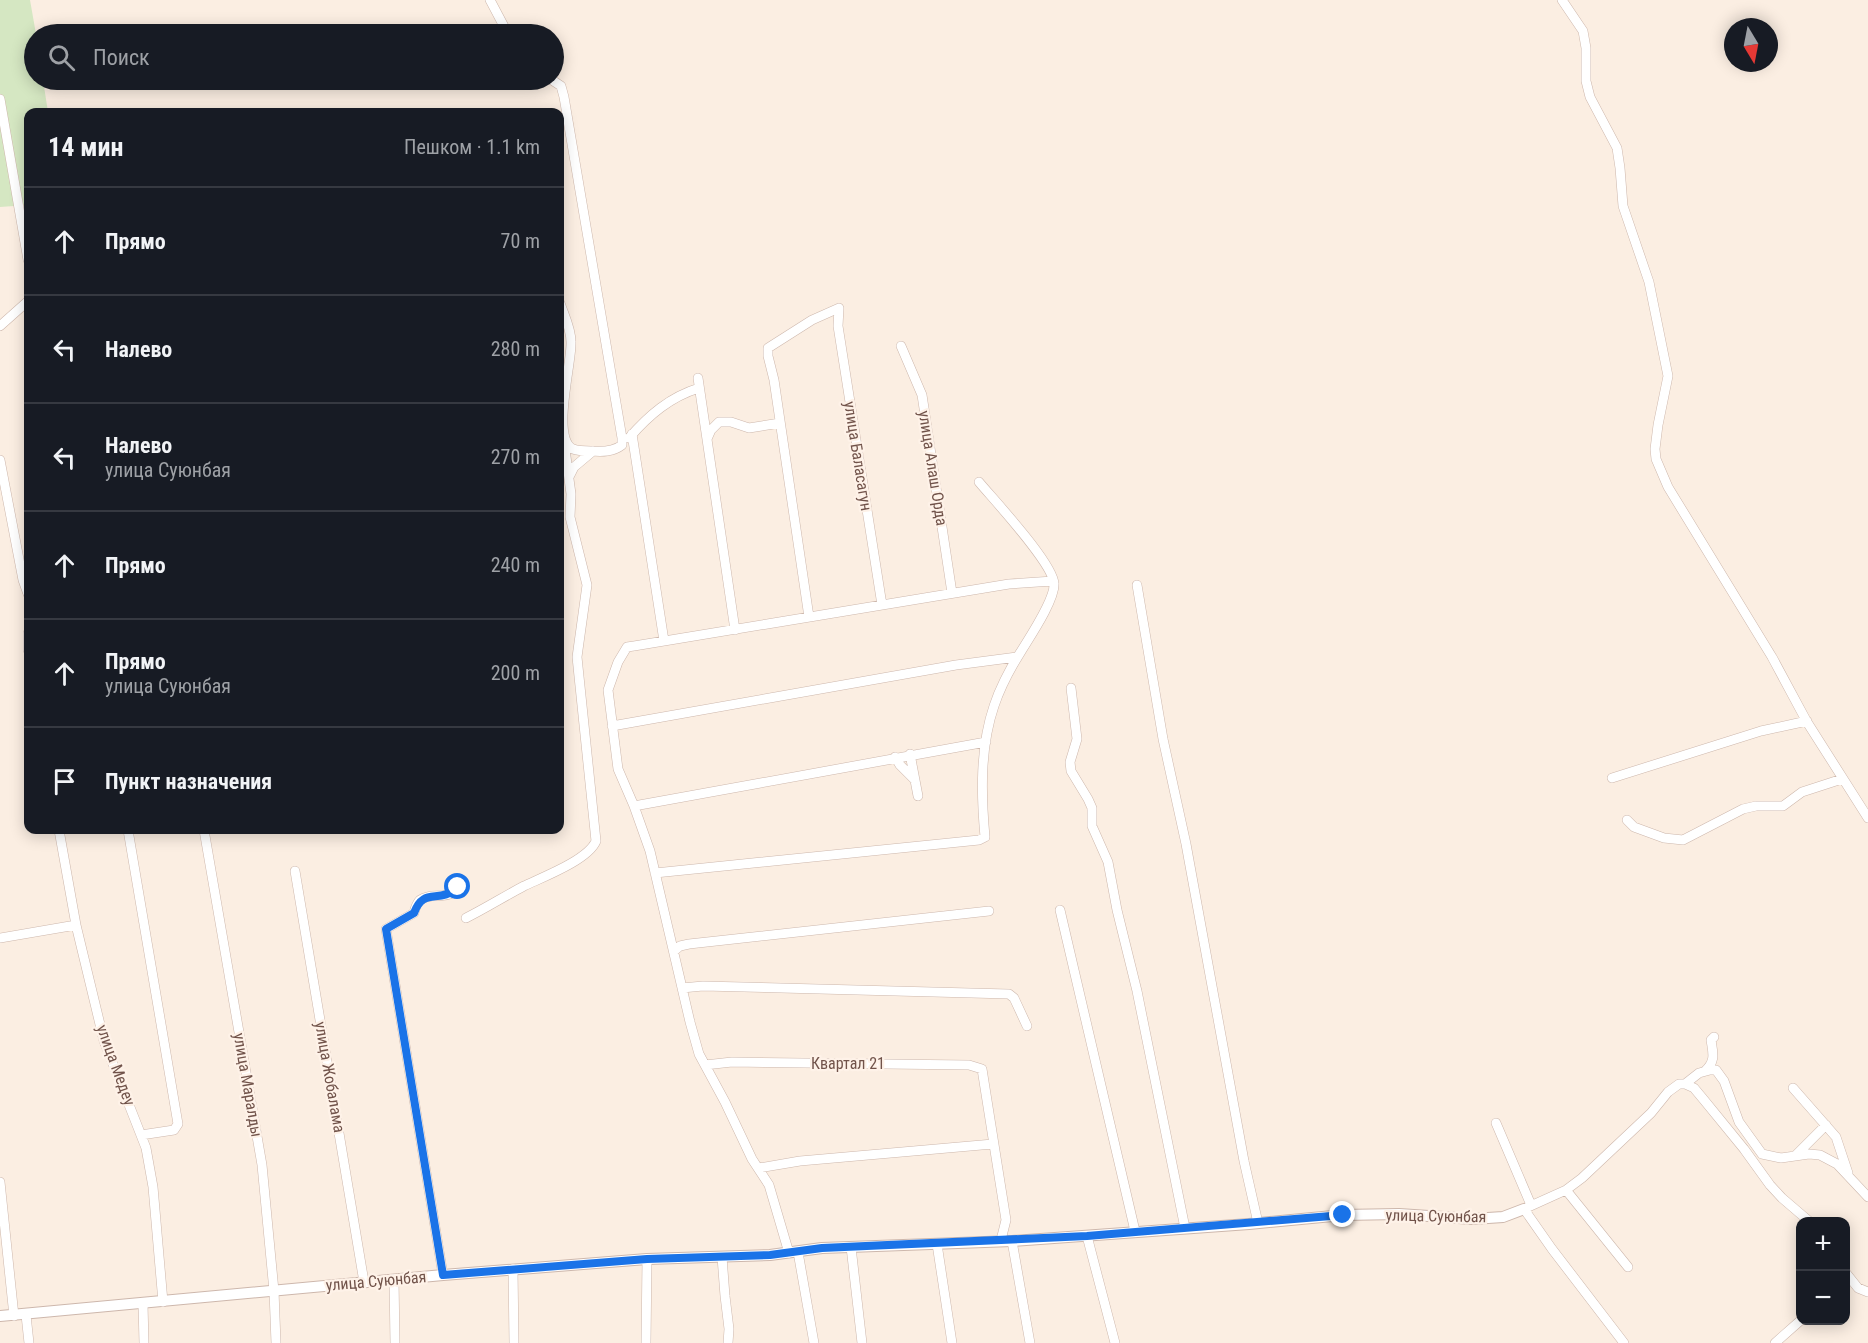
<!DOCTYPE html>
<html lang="ru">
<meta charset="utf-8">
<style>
:root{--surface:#171b24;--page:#242831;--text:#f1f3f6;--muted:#9ea1a6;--line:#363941}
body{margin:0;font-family:"Roboto Condensed",sans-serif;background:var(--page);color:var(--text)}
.controls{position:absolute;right:18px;bottom:18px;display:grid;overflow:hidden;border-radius:12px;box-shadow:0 3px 15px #0003}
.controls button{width:54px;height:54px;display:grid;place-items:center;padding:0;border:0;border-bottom:2px solid var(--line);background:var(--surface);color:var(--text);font:30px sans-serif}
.compass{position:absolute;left:1724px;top:18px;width:54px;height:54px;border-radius:50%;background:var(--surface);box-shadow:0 3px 15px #0003;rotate:170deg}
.stop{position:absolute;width:18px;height:18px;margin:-14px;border:4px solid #1a73e8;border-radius:50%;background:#fff}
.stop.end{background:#1a73e8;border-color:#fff;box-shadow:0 2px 6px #0008}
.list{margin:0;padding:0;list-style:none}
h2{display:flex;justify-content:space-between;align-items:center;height:78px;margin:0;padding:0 24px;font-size:26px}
h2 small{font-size:20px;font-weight:400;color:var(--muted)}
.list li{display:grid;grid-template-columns:39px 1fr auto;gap:18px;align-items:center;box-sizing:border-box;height:108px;padding:0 24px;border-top:2px solid var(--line)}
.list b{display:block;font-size:22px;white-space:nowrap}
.list p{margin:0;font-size:20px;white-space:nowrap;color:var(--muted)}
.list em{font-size:20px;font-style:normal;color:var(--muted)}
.icon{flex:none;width:33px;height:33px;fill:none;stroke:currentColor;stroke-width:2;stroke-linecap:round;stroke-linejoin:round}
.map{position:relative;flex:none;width:1868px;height:1343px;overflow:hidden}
.search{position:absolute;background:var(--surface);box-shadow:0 3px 15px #0003;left:24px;top:24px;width:540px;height:66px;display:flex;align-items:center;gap:15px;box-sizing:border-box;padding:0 21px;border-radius:33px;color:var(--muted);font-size:22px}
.panel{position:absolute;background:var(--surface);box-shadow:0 3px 15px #0003;left:24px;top:108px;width:540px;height:726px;border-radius:12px}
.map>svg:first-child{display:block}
</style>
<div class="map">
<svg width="1868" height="1343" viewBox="0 0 1868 1343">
<rect width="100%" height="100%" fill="#fbeee2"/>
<!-- green -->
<path fill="#d5e7c2" d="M0 0H30L36 34 34 80H43L48 112H28V205L0 207Z"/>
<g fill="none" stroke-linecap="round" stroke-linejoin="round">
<defs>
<path id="minor" d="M490 0 508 34
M1562 0 1583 31 1586 48V81L1590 97 1617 148 1620 168 1623 206 1649 282 1668 376 1658 425 1655 449 1656 459 1668 487 1772 657 1807 722 1868 818
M552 80 561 86 564 97 622 438V445C613 452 602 452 591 451 586 451 578 451 573 449 551 438 572 363 571 342 571 328 564 315 560 303
M0 99 28 260
M839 308 838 326 882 605
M0 326 28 301
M901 346 922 395 952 593
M698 378 735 630
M632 434 664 641
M629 438C649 415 670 397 699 388
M707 439 711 430 719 422H731L749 428 780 423
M0 460 23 580 28 594
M569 477 574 467 593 451
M1137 585 1163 739 1186 844 1244 1161 1258 1223
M809 617 774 380 768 356V348L812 320 839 308
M28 633V650
M1071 688 1077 739 1070 762 1071 771 1088 799 1092 808V826L1108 862 1117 910 1137 991 1185 1228
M612 726 956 665 1017 657
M910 754 918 796
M895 757 900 765 915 780
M1612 778 1761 731 1807 721
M634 806 986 742
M1627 820 1634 827 1664 838 1683 840 1743 809 1756 806H1783L1802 792 1842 779
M59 830 76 925 104 1041 146 1148 153 1187 163 1302
M128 830 178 1124 174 1130 141 1135
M204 830 262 1165 274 1291 276 1343
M295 871 364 1282
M655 873 979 840 985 837C981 794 980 747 994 706 1000 688 1010 669 1020 653 1029 638 1055 600 1054 584 1054 564 993 499 979 482
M1060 910 1135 1231
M466 918C486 908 505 896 524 886 543 877 588 860 596 841L577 657 587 585 570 517 571 494 565 449V440
M0 938 76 925
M674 951 680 946 689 944 989 911
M682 988 703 986 1009 994 1014 998 1027 1026
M705 1065 732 1062 969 1065 982 1069 1006 1220 1001 1240
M1705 1071C1716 1061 1713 1053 1711 1040L1714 1037
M1685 1084 1694 1088 1704 1100 1744 1149 1770 1185 1782 1198 1810 1222
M1793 1088 1836 1137 1848 1173
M1496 1123 1531 1205
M1796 1155 1826 1125
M759 1168 800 1161 993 1144
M0 1182 14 1316
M1566 1190 1628 1267
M1087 1236 1115 1343
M1012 1241 1030 1343
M937 1244 952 1343
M851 1247 862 1343
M798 1252 814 1343
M789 1253 769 1185 752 1159 725 1102 699 1054 690 1022 650 851 634 806 618 769 608 690 618 662 627 647 634 646 1009 584 1053 581
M722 1257 725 1296 729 1329 728 1343
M513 1269 514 1343
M1846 1273 1858 1288 1868 1292
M443 1275 386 929 414 913C415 909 417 903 420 900 433 890 456 905 459 879
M394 1279 395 1343
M143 1304 144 1343
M26 1315 29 1343
M646 1343 647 1259
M1624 1343 1552 1249 1524 1209 1566 1190 1582 1178 1651 1113 1668 1092 1679 1084H1685L1699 1073 1710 1070H1716L1724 1081 1739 1122 1762 1154 1781 1158 1809 1154 1820 1155 1837 1164 1868 1197
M1775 1343 1801 1320"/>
<path id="tertiary" d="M0 1316 443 1275 647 1259 770 1255 822 1248 1012 1241 1249 1224 1343 1215 1399 1214 1473 1219 1503 1217 1524 1209"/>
</defs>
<!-- minor casing -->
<use href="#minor" stroke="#cdb7ac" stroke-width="10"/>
<!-- tertiary casing -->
<use href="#tertiary" stroke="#cdb7ac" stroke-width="12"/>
<!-- minor -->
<use href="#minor" stroke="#fff" stroke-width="9"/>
<!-- tertiary -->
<use href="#tertiary" stroke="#fff" stroke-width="10"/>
</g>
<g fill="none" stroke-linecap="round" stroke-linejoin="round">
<!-- route -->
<path stroke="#1a73e8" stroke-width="8" d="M458 887C439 905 424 886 414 913L386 929 443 1275 647 1259 770 1255 822 1248 1087 1236 1343 1215"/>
</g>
<g text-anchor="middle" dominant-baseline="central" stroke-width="4.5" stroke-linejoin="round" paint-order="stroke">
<!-- street labels -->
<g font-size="16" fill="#71534a" stroke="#fef2e8">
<text transform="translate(858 456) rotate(81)">улица Баласагун</text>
<text transform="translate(933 468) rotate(81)">улица Алаш Орда</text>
<text x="848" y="1063">Квартал 21</text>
<text transform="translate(116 1065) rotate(70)">улица Медеу</text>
<text transform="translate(330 1077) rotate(80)">улица Жобалама</text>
<text transform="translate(248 1085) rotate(80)">улица Маралды</text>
<text transform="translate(1436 1216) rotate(1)">улица Суюнбая</text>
<text transform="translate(376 1281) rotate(-5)">улица Суюнбая</text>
</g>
</g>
</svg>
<div class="controls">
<button>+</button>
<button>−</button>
</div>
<svg class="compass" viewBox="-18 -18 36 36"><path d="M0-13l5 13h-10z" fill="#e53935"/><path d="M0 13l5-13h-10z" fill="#9ea1a6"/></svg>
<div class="stop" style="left:458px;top:887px"></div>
<div class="stop end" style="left:1343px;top:1215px"></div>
<div class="search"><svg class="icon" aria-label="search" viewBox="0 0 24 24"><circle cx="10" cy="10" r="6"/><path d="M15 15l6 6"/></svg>Поиск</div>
<section class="panel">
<h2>14 мин<small>Пешком · 1.1 km</small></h2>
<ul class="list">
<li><svg class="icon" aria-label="ahead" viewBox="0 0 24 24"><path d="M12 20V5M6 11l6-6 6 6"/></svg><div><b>Прямо</b></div><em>70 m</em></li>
<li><svg class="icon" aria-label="left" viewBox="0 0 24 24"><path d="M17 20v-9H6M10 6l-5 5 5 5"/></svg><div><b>Налево</b></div><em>280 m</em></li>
<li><svg class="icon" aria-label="left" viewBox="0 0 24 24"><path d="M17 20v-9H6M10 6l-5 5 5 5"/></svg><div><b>Налево</b><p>улица Суюнбая</p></div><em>270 m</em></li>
<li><svg class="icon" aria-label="ahead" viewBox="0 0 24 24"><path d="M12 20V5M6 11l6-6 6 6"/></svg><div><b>Прямо</b></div><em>240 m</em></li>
<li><svg class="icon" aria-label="ahead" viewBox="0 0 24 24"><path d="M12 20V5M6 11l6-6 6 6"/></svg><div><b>Прямо</b><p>улица Суюнбая</p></div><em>200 m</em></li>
<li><svg class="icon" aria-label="arrive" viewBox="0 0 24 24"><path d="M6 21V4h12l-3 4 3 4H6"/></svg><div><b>Пункт назначения</b></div></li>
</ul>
</section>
</div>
